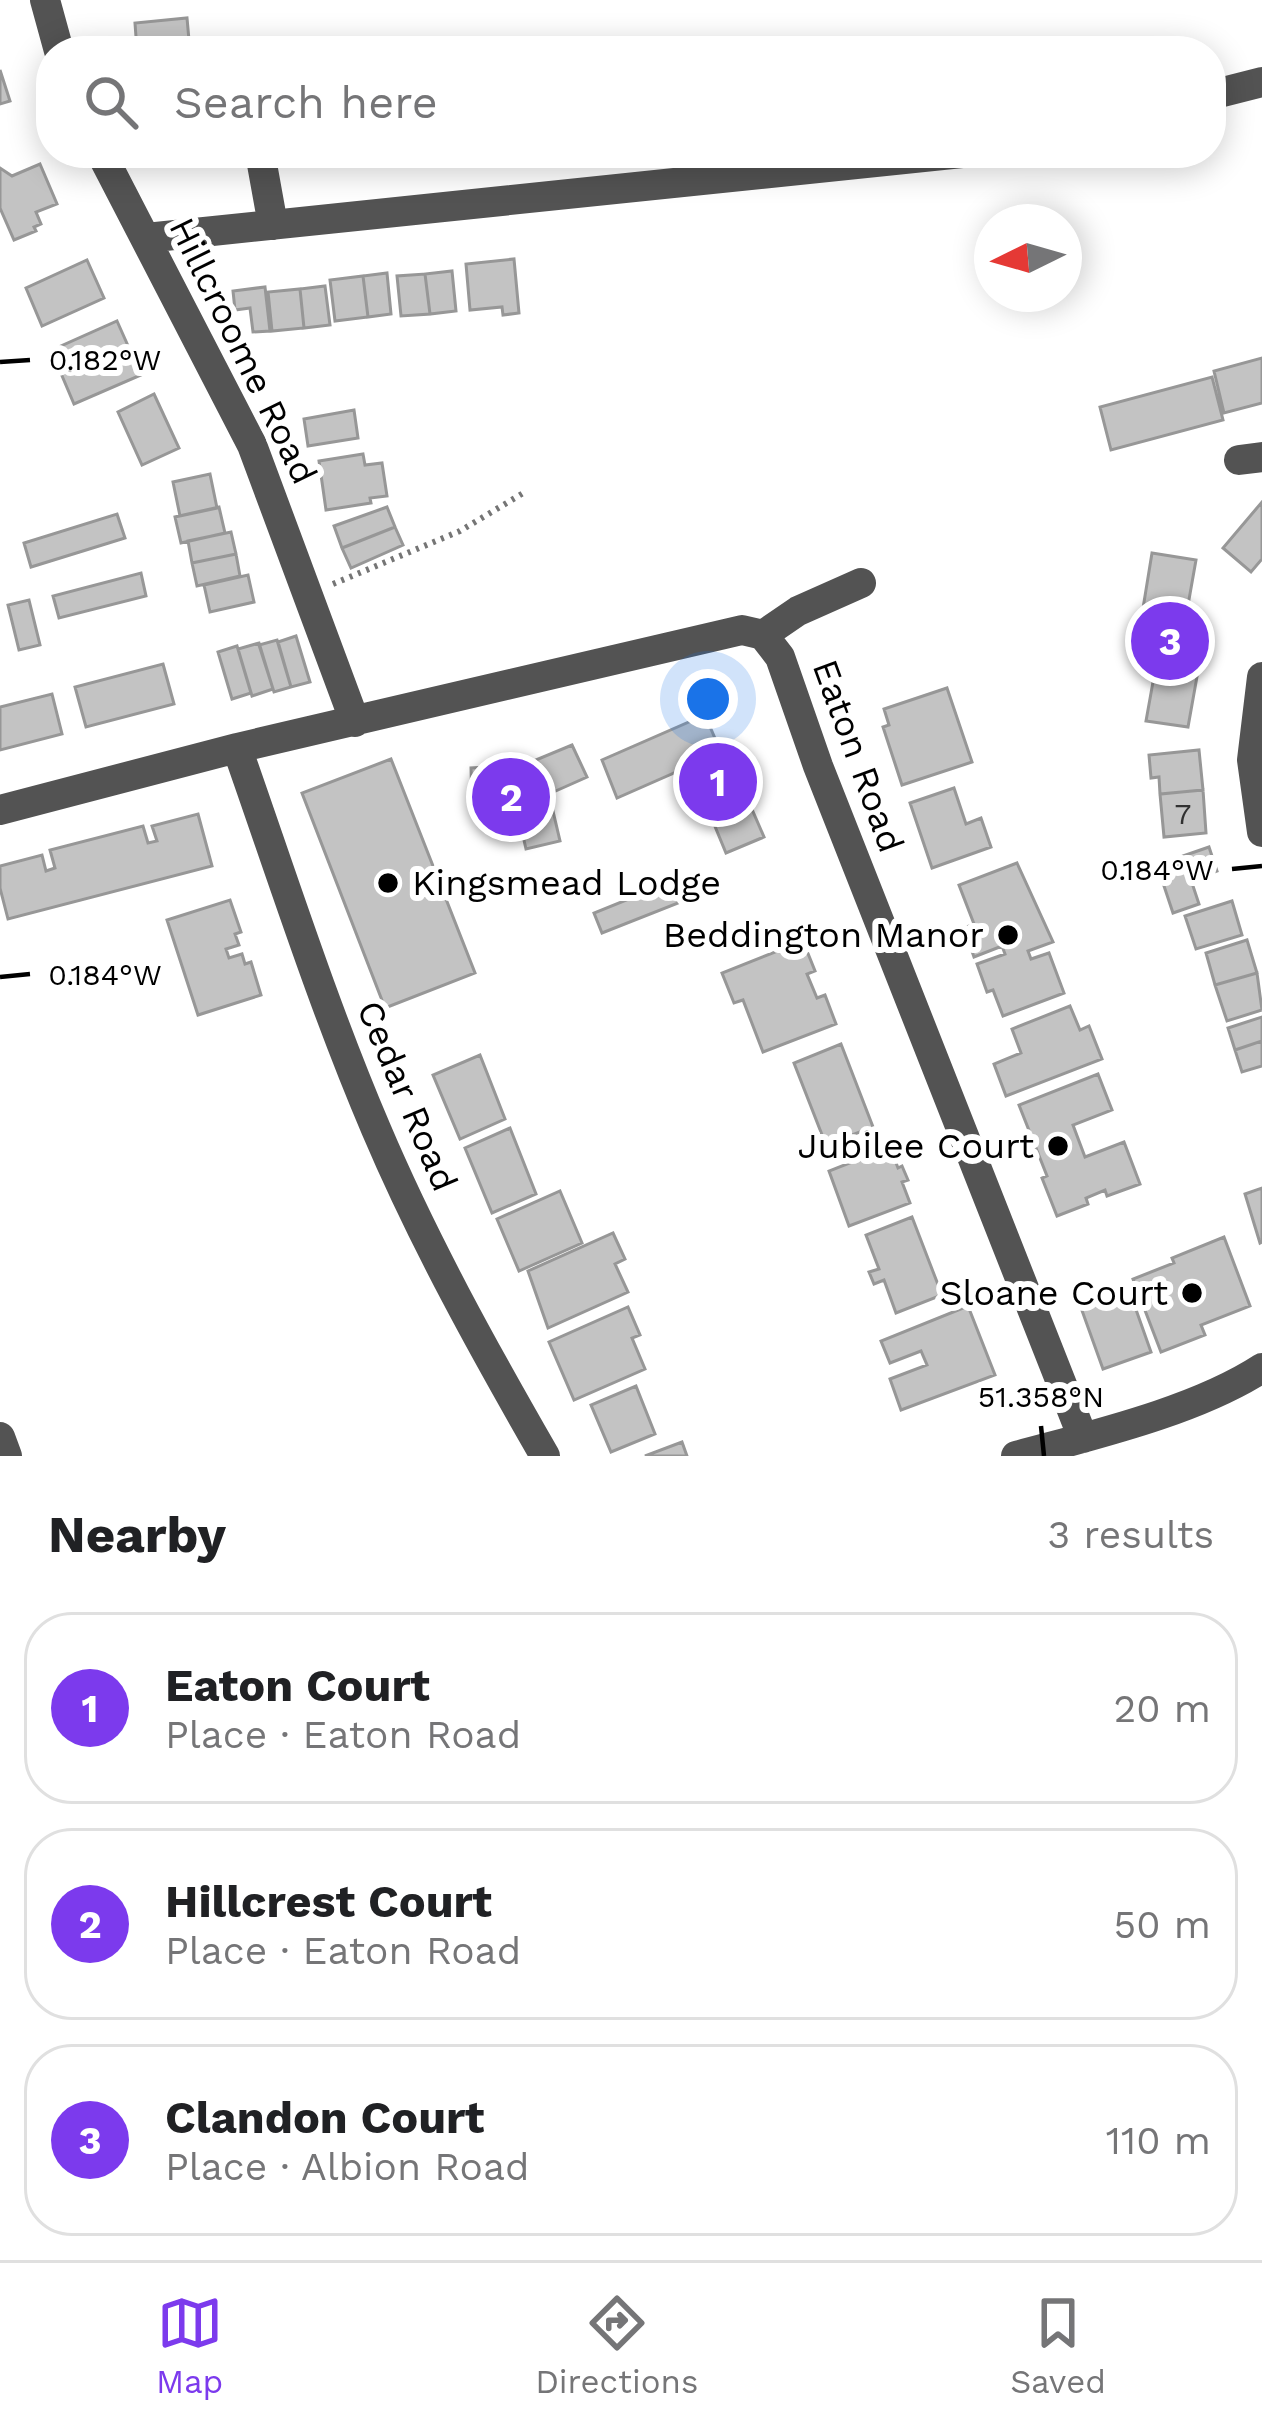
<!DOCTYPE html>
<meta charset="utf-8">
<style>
:root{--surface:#fff;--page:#f6f6f6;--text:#202124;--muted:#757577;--line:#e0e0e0;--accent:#7c3aed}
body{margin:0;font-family:"Work Sans",sans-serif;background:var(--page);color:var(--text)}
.compass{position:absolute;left:974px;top:204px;width:108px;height:108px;border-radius:50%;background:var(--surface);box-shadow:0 6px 30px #0003;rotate:265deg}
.you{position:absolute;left:708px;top:699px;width:42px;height:42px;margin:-30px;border:9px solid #fff;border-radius:50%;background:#1a73e8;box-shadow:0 0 0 18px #1a73e833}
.badge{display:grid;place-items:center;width:78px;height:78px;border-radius:50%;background:var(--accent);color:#fff;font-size:39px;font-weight:700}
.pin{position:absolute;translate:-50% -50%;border:6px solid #fff;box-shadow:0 3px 12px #0006}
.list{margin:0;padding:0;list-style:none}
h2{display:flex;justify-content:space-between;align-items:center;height:156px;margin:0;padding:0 48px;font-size:51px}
h2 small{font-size:39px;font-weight:400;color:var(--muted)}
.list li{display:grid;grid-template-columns:78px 1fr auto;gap:36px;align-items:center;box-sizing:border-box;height:192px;margin:0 24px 24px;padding:0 24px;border:3px solid var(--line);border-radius:48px}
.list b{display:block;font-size:45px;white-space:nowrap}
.list p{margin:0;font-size:39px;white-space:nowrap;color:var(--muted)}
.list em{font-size:39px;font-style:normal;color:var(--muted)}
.icon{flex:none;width:66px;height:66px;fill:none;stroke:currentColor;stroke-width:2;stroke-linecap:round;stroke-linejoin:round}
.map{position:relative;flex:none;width:1262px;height:1456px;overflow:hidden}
.search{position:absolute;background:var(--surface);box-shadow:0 6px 30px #0003;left:36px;right:36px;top:36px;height:132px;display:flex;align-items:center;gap:30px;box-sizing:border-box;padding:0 42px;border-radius:48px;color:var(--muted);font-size:45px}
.sheet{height:804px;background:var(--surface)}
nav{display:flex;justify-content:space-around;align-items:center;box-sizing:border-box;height:168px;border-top:3px solid var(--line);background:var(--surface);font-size:33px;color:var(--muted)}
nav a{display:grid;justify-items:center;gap:6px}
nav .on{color:var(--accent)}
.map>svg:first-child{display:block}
</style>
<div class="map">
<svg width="1262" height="1456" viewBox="0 0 1262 1456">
<rect width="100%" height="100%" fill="#fff"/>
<!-- building -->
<path fill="#c3c3c3" stroke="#979797" stroke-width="3" d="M187 18 190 51H137L135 23Z
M0 70 10 101 0 104Z
M40 164 57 204 36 212 41 224 34 227 36 231 14 240 0 208V168L12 176Z
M514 259 519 313 503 315 502 307 470 310 466 264Z
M87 260 104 298 42 326 26 288Z
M452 271 456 311 430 314 425 274Z
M387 273 391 314 368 317 363 276Z
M425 274 430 314 401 316 397 276Z
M363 276 368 317 335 321 330 280Z
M325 286 330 325 304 328 300 289Z
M265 287 270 331 253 332 250 308 235 310 233 291Z
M300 289 304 328 272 331 268 292Z
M117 321 141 375 74 404 57 364 67 359 61 346Z
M1262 358V403L1224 413 1214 371Z
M1212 377 1223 420 1111 450 1100 407Z
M154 394 179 448 142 465 118 412Z
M354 410 358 438 308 446 304 419Z
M363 454 365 465 382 463 387 496 370 498 371 503 326 510 319 461Z
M210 474 217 508 180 516 173 482Z
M1262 502V559L1251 572 1223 548Z
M219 507 225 533 181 543 175 517Z
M387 507 395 527 342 548 334 526Z
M117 514 125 538 31 567 24 543Z
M395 527 403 545 351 568 342 548Z
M231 532 236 554 192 563 188 541Z
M1152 553 1196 560 1182 639 1203 643 1188 727 1146 721 1160 643 1138 639Z
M236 554 240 576 197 586 192 563Z
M141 573 146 596 59 618 53 596Z
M248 575 254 602 210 612 204 585Z
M29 600 40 645 19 650 8 605Z
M296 636 310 682 291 687 278 642Z
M277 640 291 687 274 692 259 645Z
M259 643 273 689 252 696 238 649Z
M237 646 251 693 232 699 218 652Z
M163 664 174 704 86 727 75 687Z
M947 688 972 762 902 785 883 727 889 725 884 709Z
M52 694 62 734 0 750V707Z
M705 715 723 757 728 754 764 837 726 853 690 766 617 798 602 760Z
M572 745 587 777 549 794 560 841 526 849 515 801 472 806 471 768 524 765Z
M1199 750 1203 790 1160 794 1159 777 1151 778 1149 755Z
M391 759 475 973 385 1008 302 793Z
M954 788 966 824 981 818 991 847 932 868 910 803Z
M1203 790 1206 833 1164 837 1160 794Z
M198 814 212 866 8 919 0 888V866L42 855 46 871 55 868 50 850 143 826 148 843 157 841 152 826Z
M1209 847 1217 871 1191 880 1199 904 1173 913 1157 865Z
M1017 863 1053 942 1028 951 1031 959 1049 953 1064 993 1003 1016 993 990 987 992 977 964 1005 954 1002 946 974 957 964 928 974 924 959 885Z
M688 875 696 896 602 933 594 913Z
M230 900 241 932 235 934 239 945 226 949 229 958 242 954 245 964 251 962 261 995 198 1015 167 920Z
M1232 901 1242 935 1196 949 1185 916Z
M1247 940 1257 973 1215 985 1206 953Z
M803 941 815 971 807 974 817 998 825 995 836 1024 763 1052 743 1000 734 1003 722 973Z
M1257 973 1262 1010 1227 1021 1215 985Z
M1070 1006 1080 1030 1089 1026 1102 1059 1006 1096 994 1064 1021 1053 1012 1029Z
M1262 1017V1041L1235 1050 1228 1028Z
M1262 1041V1066L1242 1072 1235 1050Z
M841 1044 873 1127 826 1145 794 1063Z
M480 1055 505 1119 460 1139 433 1075Z
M1098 1074 1112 1110 1073 1125 1085 1157 1124 1142 1140 1184 1107 1196 1105 1190 1086 1198 1088 1204 1057 1216 1042 1178 1047 1176 1019 1105Z
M510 1128 536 1194 492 1213 465 1148Z
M890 1147 898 1168 902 1166 908 1180 902 1182 910 1203 849 1226 829 1171Z
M1262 1188V1242L1260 1243 1245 1194Z
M560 1191 582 1243 519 1271 497 1219Z
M912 1217 942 1295 896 1313 884 1280 874 1284 869 1272 879 1269 866 1235Z
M613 1233 625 1259 615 1264 628 1292 548 1328 528 1271Z
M1224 1237 1250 1306 1201 1325 1205 1335 1161 1352 1133 1279 1174 1263 1172 1258Z
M1128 1287 1151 1352 1103 1369 1080 1305Z
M968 1306 995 1375 901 1410 890 1379 927 1365 921 1351 890 1363 881 1341Z
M628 1307 640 1335 632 1338 645 1369 574 1400 549 1342Z
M636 1386 655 1434 611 1452 591 1405Z
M682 1442 687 1456H645Z"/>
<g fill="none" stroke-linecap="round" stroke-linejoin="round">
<!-- path -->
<path stroke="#757575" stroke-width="6" stroke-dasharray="3 6" stroke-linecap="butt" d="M333 584 460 531 525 492"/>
<!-- minor -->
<path stroke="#535353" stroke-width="30" d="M45 0 59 51
M1211 95 1262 82
M101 153 252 445 355 722
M260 153 273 225
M146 238 962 153
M1239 460 1262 457
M763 635 798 611 861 583
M1262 677 1252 760 1262 832
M237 748C282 876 323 1005 376 1129 424 1242 484 1350 545 1456
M0 810 237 748 742 630 763 635 780 657 818 766 1083 1438
M0 1437 7 1456
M1016 1456C1093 1435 1196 1411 1262 1368"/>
</g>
<!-- ticks -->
<path fill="none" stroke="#000" stroke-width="4.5" d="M0 362 30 360M1232 869 1262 866M0 977 30 974M1041 1426 1044 1456"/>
<!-- markers -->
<g fill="#000" stroke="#fff" stroke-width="4.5">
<circle cx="388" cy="883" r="12"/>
<circle cx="1008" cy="935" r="12"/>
<circle cx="1058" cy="1146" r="12"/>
<circle cx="1192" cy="1293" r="12"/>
</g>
<g text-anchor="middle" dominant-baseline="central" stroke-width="12" stroke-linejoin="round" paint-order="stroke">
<!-- number labels -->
<g font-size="30" fill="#313131">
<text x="1183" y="813">7</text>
</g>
<!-- street labels -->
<g font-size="36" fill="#000" stroke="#fff">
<text transform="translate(243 351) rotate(64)">Hillcroome Road</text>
<text transform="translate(858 756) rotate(70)">Eaton Road</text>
<text transform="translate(407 1096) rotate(67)">Cedar Road</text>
</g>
<!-- poi labels -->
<g font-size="36" fill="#000" stroke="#fff" text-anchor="end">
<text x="412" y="883" text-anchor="start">Kingsmead Lodge</text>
<text x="984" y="935">Beddington Manor</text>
<text x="1034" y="1146">Jubilee Court</text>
<text x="1168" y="1293">Sloane Court</text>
</g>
</g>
<g font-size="30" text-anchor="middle" fill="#000" stroke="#fff" stroke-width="12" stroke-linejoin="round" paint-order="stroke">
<text x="105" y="370">0.182°W</text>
<text x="1157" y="880">0.184°W</text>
<text x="105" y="985">0.184°W</text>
<text x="1041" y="1407">51.358°N</text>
</g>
</svg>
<svg class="compass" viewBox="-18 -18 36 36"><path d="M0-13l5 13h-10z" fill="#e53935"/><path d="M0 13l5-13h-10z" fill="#757577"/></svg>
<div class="you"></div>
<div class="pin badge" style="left:718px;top:782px">1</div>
<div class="pin badge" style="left:511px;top:797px">2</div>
<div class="pin badge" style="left:1170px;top:641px">3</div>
<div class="search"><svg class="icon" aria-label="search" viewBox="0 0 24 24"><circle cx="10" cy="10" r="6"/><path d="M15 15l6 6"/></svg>Search here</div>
</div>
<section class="sheet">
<h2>Nearby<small>3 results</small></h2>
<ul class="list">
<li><span class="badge">1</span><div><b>Eaton Court</b><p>Place · Eaton Road</p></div><em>20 m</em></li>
<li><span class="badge">2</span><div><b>Hillcrest Court</b><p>Place · Eaton Road</p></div><em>50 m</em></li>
<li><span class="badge">3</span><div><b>Clandon Court</b><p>Place · Albion Road</p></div><em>110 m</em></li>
</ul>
</section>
<nav>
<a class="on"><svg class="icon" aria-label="map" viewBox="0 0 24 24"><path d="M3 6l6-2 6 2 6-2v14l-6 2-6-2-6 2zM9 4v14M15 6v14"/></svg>Map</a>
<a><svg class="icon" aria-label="directions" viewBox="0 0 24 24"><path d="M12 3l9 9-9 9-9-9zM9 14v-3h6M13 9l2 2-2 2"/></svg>Directions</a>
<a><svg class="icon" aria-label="saved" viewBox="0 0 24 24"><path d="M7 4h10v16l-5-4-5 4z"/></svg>Saved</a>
</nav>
